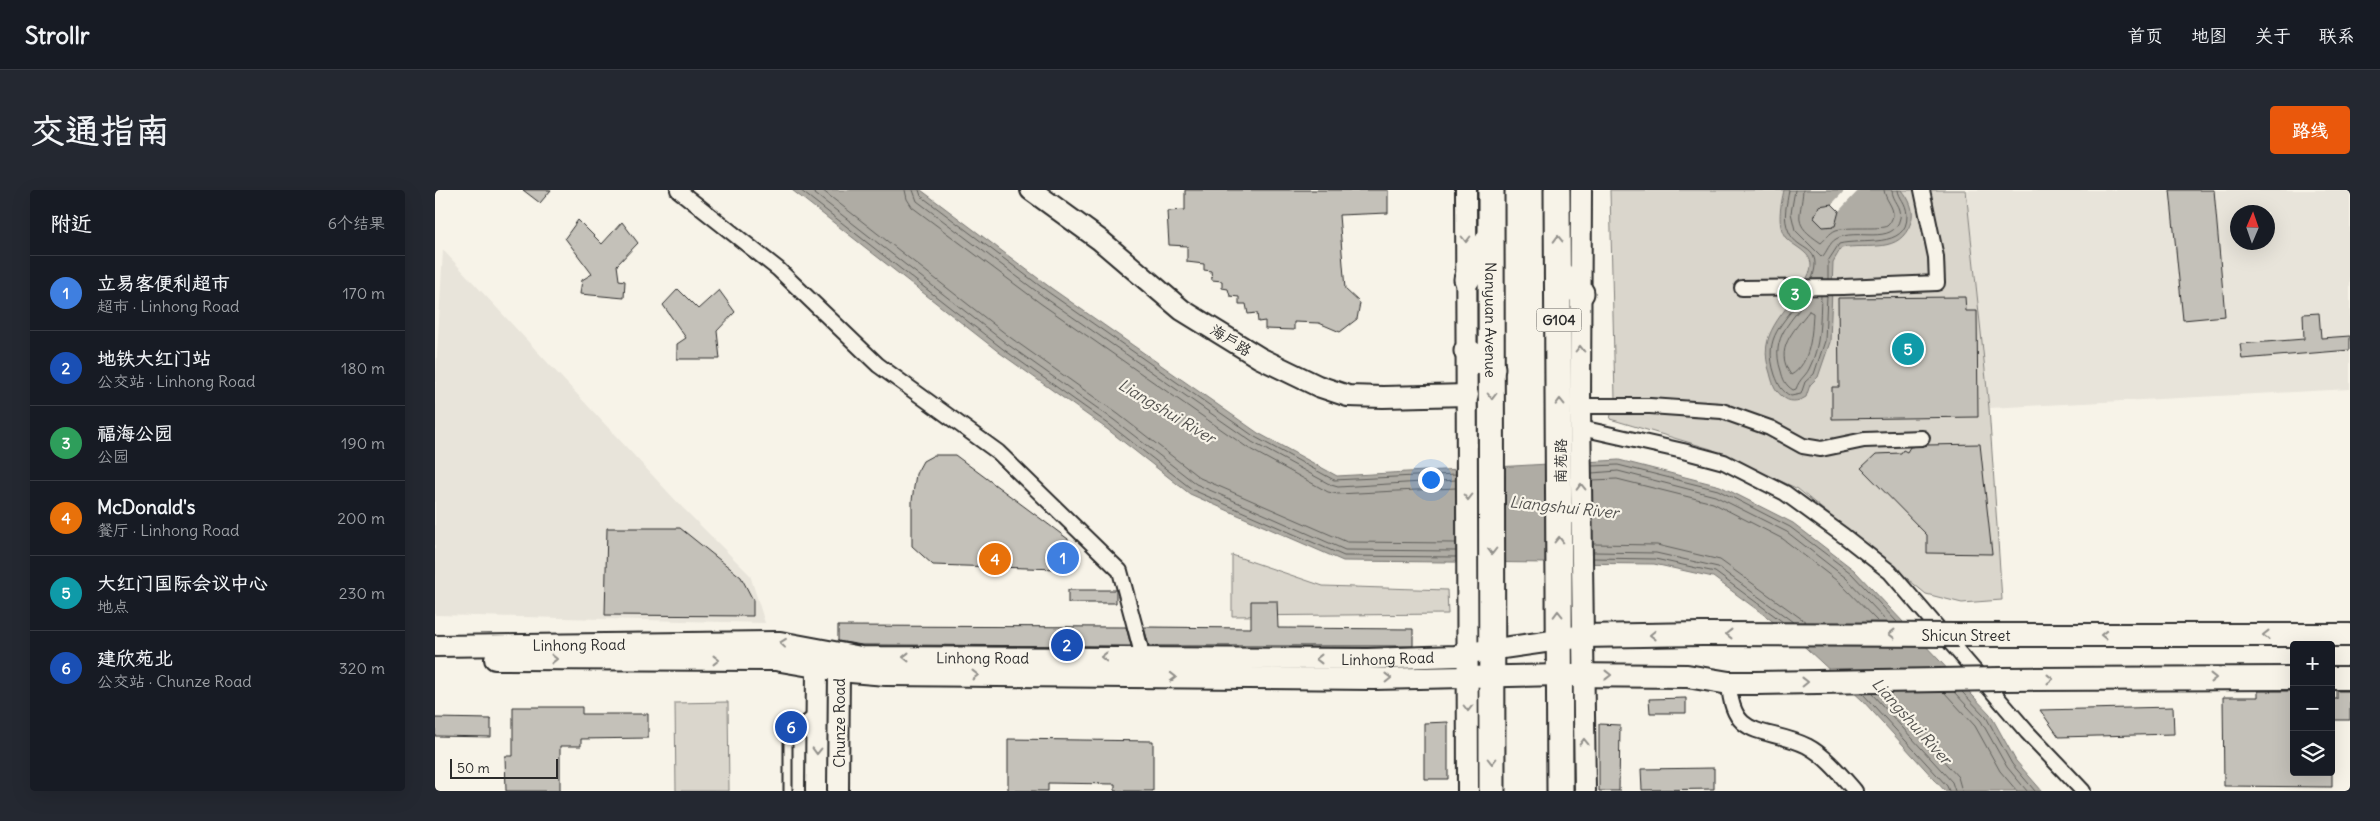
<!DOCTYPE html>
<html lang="zh">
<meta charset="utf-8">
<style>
:root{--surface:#171b24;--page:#242831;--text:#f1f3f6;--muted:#9ea1a6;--line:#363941;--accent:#ea580c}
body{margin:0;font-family:Delius,"LXGW WenKai TC",sans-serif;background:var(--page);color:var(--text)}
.controls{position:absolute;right:15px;bottom:15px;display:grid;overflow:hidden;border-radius:5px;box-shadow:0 5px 20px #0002}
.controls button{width:45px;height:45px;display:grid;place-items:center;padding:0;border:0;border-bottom:1px solid var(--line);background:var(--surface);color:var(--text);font:25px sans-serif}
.compass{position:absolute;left:1795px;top:15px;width:45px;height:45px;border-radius:50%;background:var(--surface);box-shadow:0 5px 20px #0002;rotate:2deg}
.scale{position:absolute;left:15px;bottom:12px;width:108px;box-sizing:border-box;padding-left:5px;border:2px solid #2b2b2b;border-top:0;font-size:14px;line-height:18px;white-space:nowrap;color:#2b2b2b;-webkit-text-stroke:4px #f7f3e8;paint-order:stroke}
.you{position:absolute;left:995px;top:289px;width:18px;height:18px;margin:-12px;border:4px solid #fff;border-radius:50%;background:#1a73e8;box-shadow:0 0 0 8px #1a73e833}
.badge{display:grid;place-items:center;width:32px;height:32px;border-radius:50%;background:var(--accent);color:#fff;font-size:16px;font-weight:700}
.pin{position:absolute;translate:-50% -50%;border:2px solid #fff;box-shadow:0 1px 5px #0006}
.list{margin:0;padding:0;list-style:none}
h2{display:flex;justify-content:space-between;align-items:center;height:65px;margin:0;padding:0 20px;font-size:21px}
h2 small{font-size:16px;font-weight:400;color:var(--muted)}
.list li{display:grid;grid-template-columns:32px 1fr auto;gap:15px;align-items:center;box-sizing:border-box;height:75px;padding:0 20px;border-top:1px solid var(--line)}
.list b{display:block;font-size:19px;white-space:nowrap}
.list p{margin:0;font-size:16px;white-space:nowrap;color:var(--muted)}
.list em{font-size:16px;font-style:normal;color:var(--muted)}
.icon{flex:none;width:28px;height:28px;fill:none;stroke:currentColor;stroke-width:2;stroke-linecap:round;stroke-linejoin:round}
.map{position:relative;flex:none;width:1915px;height:601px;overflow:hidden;border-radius:5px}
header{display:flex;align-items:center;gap:30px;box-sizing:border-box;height:70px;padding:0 25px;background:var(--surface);border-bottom:1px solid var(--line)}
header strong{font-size:24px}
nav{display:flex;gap:28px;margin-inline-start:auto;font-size:18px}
.intro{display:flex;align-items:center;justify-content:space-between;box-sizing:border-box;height:120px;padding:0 30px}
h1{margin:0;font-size:35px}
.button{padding:12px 22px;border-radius:5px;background:var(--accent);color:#fff;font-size:18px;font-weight:700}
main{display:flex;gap:30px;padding:0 30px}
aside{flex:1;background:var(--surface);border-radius:5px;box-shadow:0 5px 20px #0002}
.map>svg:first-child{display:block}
</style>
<header>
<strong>Strollr</strong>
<nav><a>首页</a><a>地图</a><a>关于</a><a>联系</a></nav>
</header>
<div class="intro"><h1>交通指南</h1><a class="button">路线</a></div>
<main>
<aside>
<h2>附近<small>6个结果</small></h2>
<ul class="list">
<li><span class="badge" style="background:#3f7fe0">1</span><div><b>立易客便利超市</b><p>超市 · Linhong Road</p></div><em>170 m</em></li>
<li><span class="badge" style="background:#1a4fb4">2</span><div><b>地铁大红门站</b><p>公交站 · Linhong Road</p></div><em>180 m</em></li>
<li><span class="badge" style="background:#2e9e5b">3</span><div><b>福海公园</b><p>公园</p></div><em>190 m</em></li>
<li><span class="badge" style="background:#e8710a">4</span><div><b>McDonald's</b><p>餐厅 · Linhong Road</p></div><em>200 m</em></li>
<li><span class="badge" style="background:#0f9aa8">5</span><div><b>大红门国际会议中心</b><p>地点</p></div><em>230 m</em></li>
<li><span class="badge" style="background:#1a4fb4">6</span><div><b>建欣苑北</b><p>公交站 · Chunze Road</p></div><em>320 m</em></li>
</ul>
</aside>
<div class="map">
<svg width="1915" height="601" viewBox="0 0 1915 601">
<rect width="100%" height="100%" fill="#f7f3e8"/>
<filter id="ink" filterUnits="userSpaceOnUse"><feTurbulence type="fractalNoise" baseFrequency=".02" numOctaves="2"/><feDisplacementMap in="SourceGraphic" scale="10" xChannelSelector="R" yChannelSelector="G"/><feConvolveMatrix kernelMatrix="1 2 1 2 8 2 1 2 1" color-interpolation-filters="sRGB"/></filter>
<g filter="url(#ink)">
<!-- built -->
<path fill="#e8e4da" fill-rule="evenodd" d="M1531 0H1915V199L1554 218ZM1802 22H1832V52H1802Z
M8 60 246 316 315 385 330 433 0 425V200Z"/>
<!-- green -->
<path fill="#dad6cc" stroke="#82807c" d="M1175 0H1531L1554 218 1567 410 1527 413 1491 404 1363 299 1276 259 1175 229 1180 208Z
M797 365 888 396 1012 400 1013 424 797 426Z
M293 512 294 601H241L240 513Z"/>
<!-- water -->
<path fill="#afaca4" stroke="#7a7874" d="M357 0H486L616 98 823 243 902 286 1184 270 1285 296 1358 333 1419 380 1555 524 1581 571 1607 601H1510L1428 511 1359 447 1278 387 1219 374 908 371 755 304 672 239 565 163Z
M1349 0H1467C1474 9 1480 20 1476 32 1465 65 1434 53 1406 58L1398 72 1395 152 1383 187 1375 195 1371 207C1363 212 1354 213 1347 206 1339 200 1337 191 1335 183 1321 144 1349 125 1367 96 1371 90 1376 82 1376 75 1376 62 1358 56 1351 48 1341 35 1346 14 1349 0Z"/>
<!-- pier -->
<path fill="#f7f3e8" d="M1410 0H1424L1404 21 1397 14Z"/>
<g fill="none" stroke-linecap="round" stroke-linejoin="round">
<!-- shore -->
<path stroke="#605f5b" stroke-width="1" d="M365 0 568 159 675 235 758 300 909 366 1021 367
M375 0 572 154 679 230 761 294 910 360 1021 361
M387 0 576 148 683 224 765 288 912 352 1021 353
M470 0 472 9 477 17 605 113 813 258 893 302 903 304 1021 298
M478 0 482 11 609 107 817 252 896 295 903 297 1021 290
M484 0 486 6 613 102 820 247 899 290 1021 284
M1354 0C1352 15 1347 27 1354 42 1363 63 1389 54 1377 89
M1360 0 1356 23 1360 40 1387 67C1392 62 1394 53 1401 49 1420 37 1459 57 1465 28 1468 16 1457 11 1457 0
M1368 0C1366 29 1356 33 1386 53 1391 49 1394 43 1401 40 1415 36 1444 40 1452 36 1455 34 1457 29 1458 26 1459 16 1450 10 1449 0
M1393 89V71L1404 54C1425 48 1473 60 1472 25 1471 11 1464 9 1463 0
M1375 105C1358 131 1334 146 1346 181 1348 189 1350 195 1358 200L1361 199C1365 188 1370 187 1374 179 1386 156 1385 130 1386 105
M1367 106C1349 135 1327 145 1340 185 1344 195 1346 201 1356 206L1366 204 1370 192 1379 184 1390 151 1392 105
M1374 121 1378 123C1377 143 1376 174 1356 185 1338 159 1359 141 1374 121Z
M1157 276 1183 275 1283 300 1355 337 1416 383 1462 432
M1157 283 1183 281 1280 306 1352 342 1411 388 1453 432
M1157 290 1182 289 1278 313 1348 349 1406 394 1443 432
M1158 354 1222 355 1285 370 1371 432
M1158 362 1221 363 1283 377 1358 432
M1158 368 1220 369 1280 382 1348 432
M1509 502 1540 536 1565 581 1582 601
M1519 502 1546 531 1572 577 1592 601
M1527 502 1551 527 1577 574 1600 601
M1447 503 1523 587 1527 601
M1428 504 1512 596 1514 601
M1437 504 1517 592 1520 601"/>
</g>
<!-- building -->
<path fill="#c4c1b9" stroke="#2b2b2b" d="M88 0H116L105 13Z
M750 0H953V23L904 25 910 99 925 113 922 129 905 142 884 133 859 132V140L830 139V131L823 132 822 123 813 124 811 114H804V107L795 106 793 99 787 98V91L777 90 776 81 769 80V74L752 72V56L734 55 732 21 750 20Z
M1735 0H1779L1790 126 1748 130Z
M1397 14 1404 21 1400 36 1388 37 1379 28 1384 16Z
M143 30 167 54 187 32 203 53 182 75 184 90 190 91 189 108 145 104 147 90 157 84 130 48Z
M243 99 263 119 284 100 300 122 282 141 285 169H242V154L251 148 228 115Z
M1530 107 1531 121H1542L1543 227 1397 229V197H1404L1403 108Z
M1884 123 1886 148 1915 146V160L1807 169 1805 154 1869 149 1868 124Z
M1545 254 1557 364 1492 363V345L1426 278 1441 264 1466 263 1468 260 1472 262 1475 257 1492 255Z
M499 265H520L633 349V372L623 379 498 375 477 356V310L481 284 488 271Z
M172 338H245L306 387 318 410V426L170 425Z
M633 400H681V413H633Z
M816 411H842L843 438 978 439V456H714L709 437 816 438Z
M403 436 691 437 696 456 427 455 403 451Z
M1823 501H1859V582H1897V597L1789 596 1788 507H1823Z
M1902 501H1915V530H1896V509H1902Z
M1251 508V523H1215L1214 509Z
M78 517H147V524H213V548L146 549V556H125V601H71L70 566H78Z
M1738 517 1739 544 1624 547 1605 520Z
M0 528 56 529V547L0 546Z
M1013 532V589H989V533Z
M1164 534 1185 535 1184 601H1164Z
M573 549 718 551V601H680V594L613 593V601H573Z
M1279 578V599L1207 600 1206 579Z"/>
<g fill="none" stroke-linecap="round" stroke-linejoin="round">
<defs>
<path id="lane" d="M353 601V543L378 524"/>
<path id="street" d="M243 0 343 79 443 175 563 262 685 381 705 456 706 468
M1307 98 1408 97 1502 93 1501 67 1487 0
M1145 216H1215L1287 221 1335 238 1368 256 1386 259 1429 250 1487 248
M1146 238 1248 261 1289 272 1350 303 1409 346 1455 382 1592 542 1648 601
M1294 493C1297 552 1331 536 1372 556 1391 566 1406 585 1420 601"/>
<g id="secondary">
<path d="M596 0 665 50 747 120 825 168 883 196 913 206 948 207 1033 205"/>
<path d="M1031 0 1033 601"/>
<path d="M1146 0 1145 216 1150 601"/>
<path id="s1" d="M0 456 345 452 426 467 933 469 1021 466 1033 463 1124 450"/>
<path d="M60 469 340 470 404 481 451 485 939 489 1124 485"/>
<path d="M399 469 404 481 403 601"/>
<path d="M381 601 382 477 390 468"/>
</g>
<path id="primary" d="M1523 445H1915
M1124 450 1147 446 1267 444
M1124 485 1252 486 1294 493H1321
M1896 488H1915
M1566 489 1859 488"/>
<g id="highway">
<path id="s2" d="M1056 0 1057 601"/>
<path d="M1122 0C1124 200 1123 401 1125 601"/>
<path d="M1123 82 1146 103"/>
<path d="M1032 89 1055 47"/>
<path d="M1032 161 1057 178"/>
</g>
</defs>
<!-- lane casing -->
<use href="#lane" stroke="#2b2b2b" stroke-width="11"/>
<!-- street casing -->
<use href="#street" stroke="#2b2b2b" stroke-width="18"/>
<!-- secondary casing -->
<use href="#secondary" stroke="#2b2b2b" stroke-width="24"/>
<!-- primary casing -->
<use href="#primary" stroke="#2b2b2b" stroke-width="26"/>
<!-- highway casing -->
<use href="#highway" stroke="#2b2b2b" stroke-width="29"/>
<!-- lane -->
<use href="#lane" stroke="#f7f3e8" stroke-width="7"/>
<!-- street -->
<use href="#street" stroke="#f7f3e8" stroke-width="14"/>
<!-- secondary -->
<use href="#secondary" stroke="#f7f3e8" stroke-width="20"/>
<!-- primary -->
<use href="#primary" stroke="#f7f3e8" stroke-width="22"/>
<!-- highway -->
<use href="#highway" stroke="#f7f3e8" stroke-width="25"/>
<defs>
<path id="primary-bridge" d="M1267 444 1523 445
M1321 493 1566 489"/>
</defs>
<!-- primary-bridge casing -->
<use href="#primary-bridge" stroke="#2b2b2b" stroke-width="26" stroke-linecap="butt"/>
<!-- primary-bridge -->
<use href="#primary-bridge" stroke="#f7f3e8" stroke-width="22"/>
</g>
<!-- one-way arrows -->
<defs><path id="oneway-chevron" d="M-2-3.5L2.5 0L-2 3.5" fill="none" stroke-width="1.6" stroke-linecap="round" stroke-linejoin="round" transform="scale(1.25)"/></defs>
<g stroke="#918f8a">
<use href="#oneway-chevron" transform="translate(1031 49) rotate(90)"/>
<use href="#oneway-chevron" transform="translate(1123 49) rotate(-91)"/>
<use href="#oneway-chevron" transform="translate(1145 159) rotate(-90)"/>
<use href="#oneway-chevron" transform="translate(1057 206) rotate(90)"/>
<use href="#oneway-chevron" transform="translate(1125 212) rotate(-91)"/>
<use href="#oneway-chevron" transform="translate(1146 297) rotate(-91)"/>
<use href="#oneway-chevron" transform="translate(1033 307) rotate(90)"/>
<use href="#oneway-chevron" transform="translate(1124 350) rotate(-89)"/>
<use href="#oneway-chevron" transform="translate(1057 361) rotate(90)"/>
<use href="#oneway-chevron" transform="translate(1123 424) rotate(-91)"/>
<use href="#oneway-chevron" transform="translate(1294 444) rotate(-180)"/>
<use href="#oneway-chevron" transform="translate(1457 444) rotate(-180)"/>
<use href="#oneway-chevron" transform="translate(1218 445) rotate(179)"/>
<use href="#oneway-chevron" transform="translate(1669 445) rotate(180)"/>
<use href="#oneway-chevron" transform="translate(1831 445) rotate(180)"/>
<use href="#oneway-chevron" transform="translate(348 453) rotate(-174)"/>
<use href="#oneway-chevron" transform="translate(471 467) rotate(180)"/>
<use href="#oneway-chevron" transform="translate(669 467) rotate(-179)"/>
<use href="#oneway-chevron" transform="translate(119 469)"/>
<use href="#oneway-chevron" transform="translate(884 469) rotate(180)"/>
<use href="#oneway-chevron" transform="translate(281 470)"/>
<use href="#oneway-chevron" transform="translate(540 485)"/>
<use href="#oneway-chevron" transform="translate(1173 485)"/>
<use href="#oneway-chevron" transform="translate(738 487)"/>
<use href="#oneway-chevron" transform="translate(953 488) rotate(-1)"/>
<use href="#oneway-chevron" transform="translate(1778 488)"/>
<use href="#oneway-chevron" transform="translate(1615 489)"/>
<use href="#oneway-chevron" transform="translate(1370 492) rotate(-1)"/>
<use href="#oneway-chevron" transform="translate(1033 518) rotate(90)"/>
<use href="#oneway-chevron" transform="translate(1149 552) rotate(-91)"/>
<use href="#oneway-chevron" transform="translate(382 561) rotate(91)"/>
<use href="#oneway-chevron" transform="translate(1057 571) rotate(90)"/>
</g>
</g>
<g text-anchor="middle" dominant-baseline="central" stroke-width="4.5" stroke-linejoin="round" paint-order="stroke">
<!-- shield labels -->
<rect fill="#f7f3e8" stroke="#686764" stroke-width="1" x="1101.5" y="118.5" width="45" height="23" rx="4"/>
<g font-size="14" font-weight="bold" fill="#2b2b2b">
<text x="1124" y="130">G104</text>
</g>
<!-- street labels -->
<g font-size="15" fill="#2b2b2b" stroke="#f7f3e8">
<text stroke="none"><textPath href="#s2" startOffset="130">Nanyuan Avenue</textPath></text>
<text transform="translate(796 150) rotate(32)">海户路</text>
<text transform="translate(1125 271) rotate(-90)">南苑路</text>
<text x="1531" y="445">Shicun Street</text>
<text stroke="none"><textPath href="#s1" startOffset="144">Linhong Road</textPath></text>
<text stroke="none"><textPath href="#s1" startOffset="549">Linhong Road</textPath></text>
<text stroke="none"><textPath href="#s1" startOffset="954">Linhong Road</textPath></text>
<text transform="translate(404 533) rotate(-90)">Chunze Road</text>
</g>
<!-- water labels -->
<g font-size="16" font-style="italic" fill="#53524f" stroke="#f7f3e8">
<text transform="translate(732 221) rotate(31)">Liangshui River</text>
<text transform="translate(1129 317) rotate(6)">Liangshui River</text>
<text transform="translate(1477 531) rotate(48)">Liangshui River</text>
</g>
</g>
</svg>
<div class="controls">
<button>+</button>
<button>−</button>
<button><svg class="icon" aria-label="layers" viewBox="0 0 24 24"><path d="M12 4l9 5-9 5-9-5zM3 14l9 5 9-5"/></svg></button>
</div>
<svg class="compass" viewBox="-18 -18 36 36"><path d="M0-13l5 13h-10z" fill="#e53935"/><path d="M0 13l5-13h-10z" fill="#9ea1a6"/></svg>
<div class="scale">50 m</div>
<div class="you"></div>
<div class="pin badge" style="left:628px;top:368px;background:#3f7fe0">1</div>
<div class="pin badge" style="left:632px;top:455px;background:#1a4fb4">2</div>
<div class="pin badge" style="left:1360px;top:104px;background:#2e9e5b">3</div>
<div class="pin badge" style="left:560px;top:369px;background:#e8710a">4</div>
<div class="pin badge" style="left:1473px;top:159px;background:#0f9aa8">5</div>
<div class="pin badge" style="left:356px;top:537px;background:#1a4fb4">6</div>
</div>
</main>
